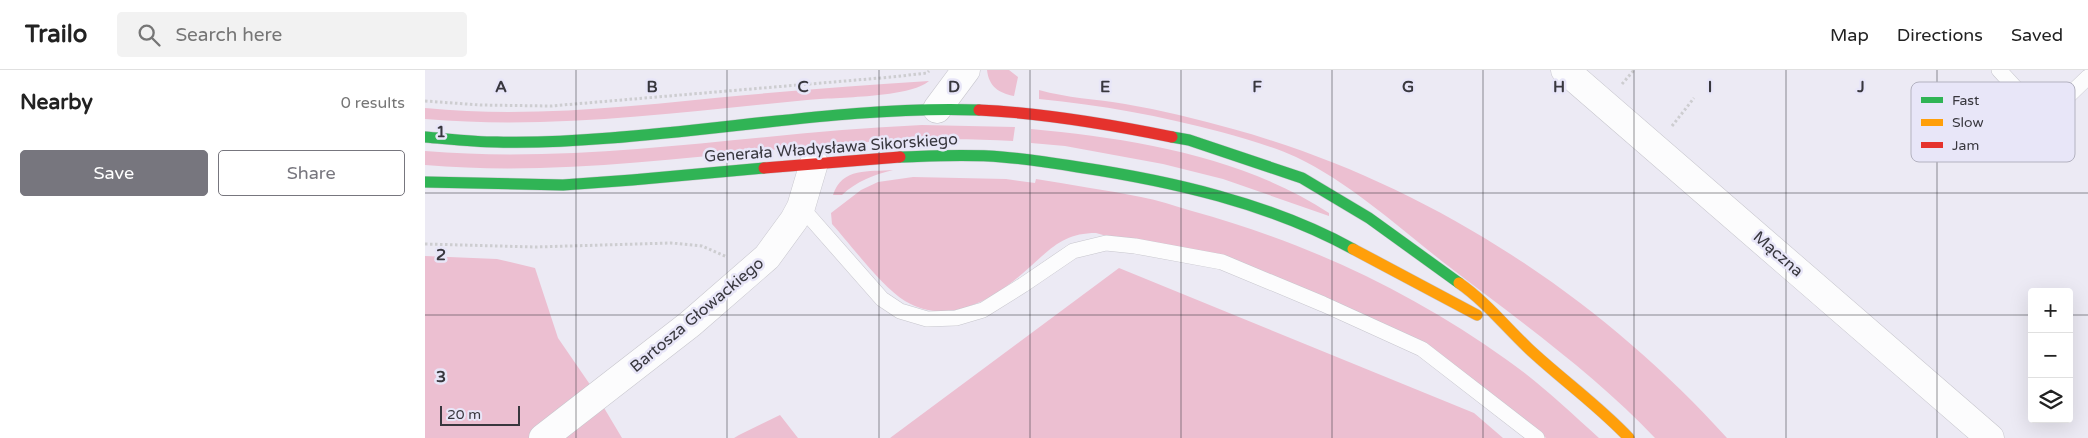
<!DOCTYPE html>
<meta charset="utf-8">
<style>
:root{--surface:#fff;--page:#f2f2f2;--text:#222;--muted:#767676;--line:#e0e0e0;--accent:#77767e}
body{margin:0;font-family:"Varela Round",sans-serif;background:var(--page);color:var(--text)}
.controls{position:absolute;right:15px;bottom:15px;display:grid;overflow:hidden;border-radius:5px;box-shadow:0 5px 20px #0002}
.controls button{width:45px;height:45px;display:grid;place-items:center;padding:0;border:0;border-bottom:1px solid var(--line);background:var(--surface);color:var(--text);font:25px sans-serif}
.scale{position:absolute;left:15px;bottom:12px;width:80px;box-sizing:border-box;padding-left:5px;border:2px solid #38373e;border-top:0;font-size:14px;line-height:18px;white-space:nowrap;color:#38373e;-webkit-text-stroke:4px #e8e6f8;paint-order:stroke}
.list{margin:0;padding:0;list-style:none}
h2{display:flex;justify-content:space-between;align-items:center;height:65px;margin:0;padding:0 20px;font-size:21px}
h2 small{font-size:16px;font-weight:400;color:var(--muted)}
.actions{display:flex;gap:10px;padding:15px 20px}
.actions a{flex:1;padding:11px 0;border:1px solid var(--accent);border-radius:5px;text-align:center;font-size:18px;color:var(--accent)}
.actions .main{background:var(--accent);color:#fff}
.icon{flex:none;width:28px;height:28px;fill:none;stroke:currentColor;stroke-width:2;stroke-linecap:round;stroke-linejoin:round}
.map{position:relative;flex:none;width:1663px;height:368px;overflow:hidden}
header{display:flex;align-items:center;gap:30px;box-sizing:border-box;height:70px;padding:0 25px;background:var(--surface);border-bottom:1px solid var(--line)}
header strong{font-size:24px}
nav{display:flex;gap:28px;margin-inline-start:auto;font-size:18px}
.search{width:350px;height:45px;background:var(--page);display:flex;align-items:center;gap:12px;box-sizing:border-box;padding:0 18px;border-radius:5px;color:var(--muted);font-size:19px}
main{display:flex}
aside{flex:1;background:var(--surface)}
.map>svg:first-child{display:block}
</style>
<header>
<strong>Trailo</strong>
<div class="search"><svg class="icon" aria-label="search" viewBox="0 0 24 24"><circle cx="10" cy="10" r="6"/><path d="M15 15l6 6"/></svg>Search here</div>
<nav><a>Map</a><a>Directions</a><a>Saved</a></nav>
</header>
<main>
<aside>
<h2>Nearby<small>0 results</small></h2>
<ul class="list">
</ul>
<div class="actions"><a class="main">Save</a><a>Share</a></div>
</aside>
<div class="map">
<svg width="1663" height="368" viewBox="0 0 1663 368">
<rect width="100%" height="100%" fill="#eceaf4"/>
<!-- green -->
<path fill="#ecbfd1" d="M562 0H584L593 7 589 26C574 23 564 17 562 0Z
M504 11C485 28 411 27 382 30 255 42 128 60 0 49V38C108 49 215 35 322 25 383 19 443 15 504 11Z
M614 20C642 28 671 29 700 34 736 40 772 49 808 59 997 111 1171 223 1302 368H1230C1170 304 1088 246 1018 192 971 155 925 113 871 87 847 76 821 69 796 62 736 46 676 35 614 29Z
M497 55 590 57 588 71C391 59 197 112 0 95V81C166 95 331 62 497 55Z
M606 59C706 68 819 87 904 143V146L798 109 738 94 640 76 606 73Z
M468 100C448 105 432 111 417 125H408C417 97 444 102 468 100Z
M488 107 581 109 610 113 611 109C646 115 681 120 716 127 733 130 750 136 767 141 880 172 986 221 1082 290 1115 313 1144 341 1174 368H1121L1013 286 885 224 671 163C641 163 628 176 606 196 572 227 526 258 480 231 457 217 426 175 407 154L406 143 436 120 453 112Z
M0 186 72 189 110 198 133 268 166 316 197 368H0Z
M694 198 1049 343 1078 368H465Z
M355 345 373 368H309L314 365Z"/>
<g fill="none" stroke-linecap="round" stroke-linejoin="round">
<defs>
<path id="lane" d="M1574 0 1608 37 1636 33 1663 7
M376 137 457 229 475 241 502 249 531 248 558 240 598 215 648 181 681 173 710 176 797 192 898 234 997 279 1112 368"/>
<path id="street" d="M1140 0 1565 368
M512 39 541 0
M118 368 265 254 342 187 369 150 376 137 389 93"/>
<path id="fast" d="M0 67C24 69 48 72 72 72 109 73 148 71 185 68 308 59 430 36 554 40
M747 67 764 70 877 108 944 148 1034 213
M475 87C509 86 543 84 577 87 603 89 628 93 653 97 746 111 844 133 928 179
M0 112 138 115 207 110 339 98"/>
<path id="slow" d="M928 179 1052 245
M1034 213C1060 231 1080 256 1103 278 1136 309 1173 335 1204 368"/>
<path id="jam" d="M554 40C619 43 683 54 747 67
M339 98 475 87"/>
</defs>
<!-- lane casing -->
<use href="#lane" stroke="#c7c6cd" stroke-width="16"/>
<!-- street casing -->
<use href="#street" stroke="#c7c6cd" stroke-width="29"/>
<!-- fast casing -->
<use href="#fast" stroke="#c7c6cd" stroke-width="12"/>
<!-- slow casing -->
<use href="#slow" stroke="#c7c6cd" stroke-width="12"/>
<!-- jam casing -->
<use href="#jam" stroke="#c7c6cd" stroke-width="12"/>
<!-- path -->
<path stroke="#cdcdd0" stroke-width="3" stroke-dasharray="2.5 2.5" stroke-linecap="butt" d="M1197 14 1209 0
M0 31 55 35 126 36 467 7 502 3 504 1
M1247 56 1269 28
M0 174 110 177 246 173 277 176 302 187"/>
<!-- lane -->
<use href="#lane" stroke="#fcfcfd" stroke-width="15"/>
<!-- street -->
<use href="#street" stroke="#fcfcfd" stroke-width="28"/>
<!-- fast -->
<use href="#fast" stroke="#30b455" stroke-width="11"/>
<!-- slow -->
<use href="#slow" stroke="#ff9f0a" stroke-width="11"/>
<!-- jam -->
<use href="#jam" stroke="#e5322d" stroke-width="11"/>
</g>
<!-- grid -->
<path fill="none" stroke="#38373e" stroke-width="1" stroke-opacity="0.55" d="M151 0V368M302 0V368M454 0V368M605 0V368M756 0V368M907 0V368M1058 0V368M1209 0V368M1361 0V368M1512 0V368M0 123H1663M0 245H1607M1644 245H1663"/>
<g text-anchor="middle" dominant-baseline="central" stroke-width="5" stroke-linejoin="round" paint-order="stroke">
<!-- street labels -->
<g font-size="16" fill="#38373e" stroke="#e8e6f8">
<text transform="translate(406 78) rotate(-4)">Generała Władysława Sikorskiego</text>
<text transform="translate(1353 184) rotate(41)">Mączna</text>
<text transform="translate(272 245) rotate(-40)">Bartosza Głowackiego</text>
</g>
</g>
<!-- legend -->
<rect x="1486" y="12" width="164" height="80" rx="8" fill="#e8e6f8" stroke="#b3b2c0" stroke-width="1"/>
<rect x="1496" y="27" width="22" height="6" fill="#30b455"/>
<rect x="1496" y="49" width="22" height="7" fill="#ff9f0a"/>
<rect x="1496" y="72" width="22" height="6" fill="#e5322d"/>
<g font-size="14" fill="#38373e">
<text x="1527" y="35">Fast</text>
<text x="1527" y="57">Slow</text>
<text x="1527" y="80">Jam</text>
</g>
<g font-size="16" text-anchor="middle" font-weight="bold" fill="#38373e" stroke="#e8e6f8" stroke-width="5" stroke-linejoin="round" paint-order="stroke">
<text x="76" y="22">A</text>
<text x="227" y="22">B</text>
<text x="378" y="22">C</text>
<text x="529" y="22">D</text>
<text x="680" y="22">E</text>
<text x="832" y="22">F</text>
<text x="983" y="22">G</text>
<text x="1134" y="22">H</text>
<text x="1285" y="22">I</text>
<text x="1436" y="22">J</text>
<text x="16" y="67">1</text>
<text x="16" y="190">2</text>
<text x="16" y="312">3</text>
</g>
</svg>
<div class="controls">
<button>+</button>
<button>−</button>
<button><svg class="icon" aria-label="layers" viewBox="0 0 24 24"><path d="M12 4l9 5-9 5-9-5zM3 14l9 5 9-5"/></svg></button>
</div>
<div class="scale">20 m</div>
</div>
</main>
